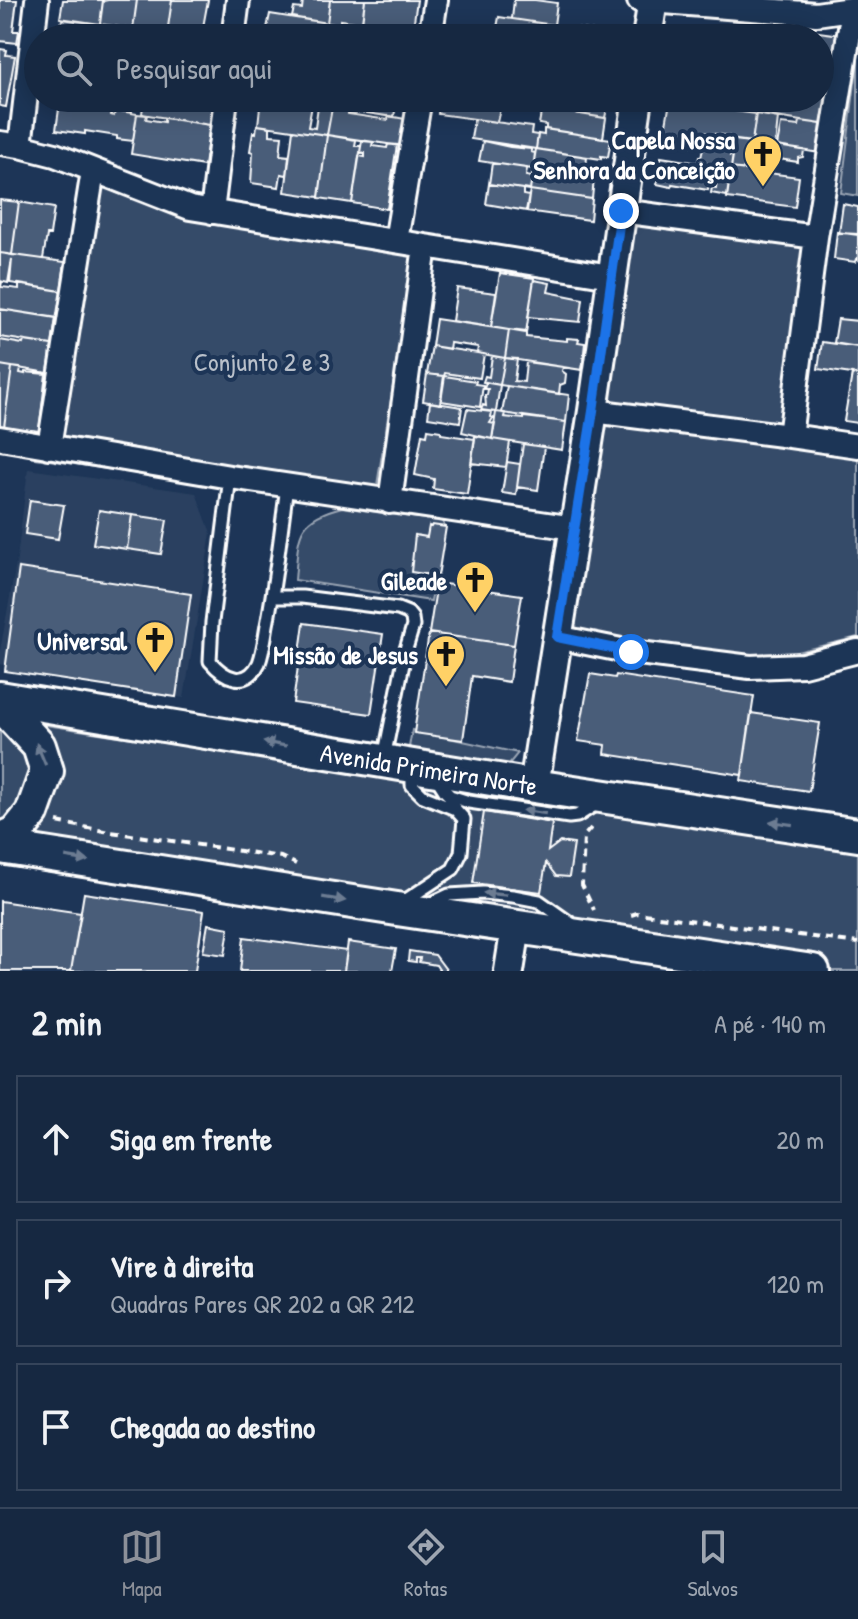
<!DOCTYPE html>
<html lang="pt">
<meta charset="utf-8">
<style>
:root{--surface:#162841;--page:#1f3048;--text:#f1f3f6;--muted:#9ea6b1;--line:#35445a;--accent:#8c9099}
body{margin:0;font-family:"Patrick Hand",sans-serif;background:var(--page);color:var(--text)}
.stop{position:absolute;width:24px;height:24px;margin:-18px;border:6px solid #1a73e8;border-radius:50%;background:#fff}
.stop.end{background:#1a73e8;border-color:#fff;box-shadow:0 2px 8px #0008}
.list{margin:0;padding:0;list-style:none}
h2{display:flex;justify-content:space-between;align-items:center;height:104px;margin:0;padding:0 32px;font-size:34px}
h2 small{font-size:26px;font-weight:400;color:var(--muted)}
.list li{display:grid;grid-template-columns:52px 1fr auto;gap:24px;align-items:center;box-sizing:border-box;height:128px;margin:0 16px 16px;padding:0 16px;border:2px solid var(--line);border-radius:0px}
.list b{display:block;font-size:30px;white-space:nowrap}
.list p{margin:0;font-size:26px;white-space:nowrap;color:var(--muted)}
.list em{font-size:26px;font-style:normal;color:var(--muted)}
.icon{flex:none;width:44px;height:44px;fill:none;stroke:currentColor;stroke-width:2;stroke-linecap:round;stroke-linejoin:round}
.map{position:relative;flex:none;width:858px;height:971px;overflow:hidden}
.search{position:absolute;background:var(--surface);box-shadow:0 4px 20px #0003;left:24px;right:24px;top:24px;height:88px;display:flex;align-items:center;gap:20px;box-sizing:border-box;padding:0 28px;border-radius:44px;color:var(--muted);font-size:30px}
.sheet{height:536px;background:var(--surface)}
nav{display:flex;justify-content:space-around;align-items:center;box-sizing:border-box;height:112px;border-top:2px solid var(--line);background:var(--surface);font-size:22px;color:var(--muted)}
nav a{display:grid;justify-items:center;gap:4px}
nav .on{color:var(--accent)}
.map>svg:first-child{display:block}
</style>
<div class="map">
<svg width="858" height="971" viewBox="0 0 858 971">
<rect width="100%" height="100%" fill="#1d3557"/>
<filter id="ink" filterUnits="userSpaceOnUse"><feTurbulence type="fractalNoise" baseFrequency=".0125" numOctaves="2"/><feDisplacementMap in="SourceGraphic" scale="16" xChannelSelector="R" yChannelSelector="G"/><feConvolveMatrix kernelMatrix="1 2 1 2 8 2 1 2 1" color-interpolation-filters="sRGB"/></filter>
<g filter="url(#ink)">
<!-- built -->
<path fill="#2a4161" d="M28 469 196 493 211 533 184 698 0 664V651L17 559Z"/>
<!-- green -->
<path fill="#364b69" stroke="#9aa5b4" stroke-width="2" d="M858 59V196L841 193Z
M87 179 117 193 201 219 415 250 373 510 35 458Z
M608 216 808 247 790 435 858 452V637L764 660 620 644 576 630 555 594Z
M342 507 444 522 431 601 295 580C299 537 294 519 342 507Z
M0 718 858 848V971H789L0 854Z
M412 730 518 753 509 764 486 766 408 753Z"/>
<!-- building -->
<path fill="#4a5d79" stroke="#fff" stroke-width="2" d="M0 0H17L13 31H19L17 43 0 41Z
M63 0H103L100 24 60 18Z
M108 0H137L133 29 100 24 103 1Z
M137 0H172L167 34 133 29Z
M172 0H208L201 38 167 34Z
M303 0H330L327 23 292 17 294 8 302 9Z
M330 0H365L362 23 340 20V25L327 23Z
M365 0H417L412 35 361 28Z
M514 0H535L557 3 554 25 512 19Z
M270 14 327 23 324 35 317 34V38H265Z
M499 17 554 25 552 38H495Z
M62 19 133 29 131 38H59Z
M327 23 412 35V38H324Z
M735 24 769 29 768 38H733Z
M554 25 601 32V38H552Z
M804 30 841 35 835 97 820 95V38H803Z
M0 49 7 50 6 55 15 56 6 107 0 106Z
M820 95 833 97 828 125 756 114 758 106 761 107 762 103 781 106 782 98H820Z
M60 98H134L132 111 79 103V105L60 102Z
M144 98H214L210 125 142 114Z
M261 98 312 105 308 127 315 128 318 106 332 108 327 135 258 125Z
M333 98H397L394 117 332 108Z
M475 98H544L542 108Z
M544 98H609L605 118 549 109 550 103 543 102Z
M728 98H759L756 114 726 110Z
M440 101 500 109 497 122 438 114Z
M60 102 112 110 111 115 114 116 115 110 137 114 133 141 117 139V136L85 131V134L56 130Z
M670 102 756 114 752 142 729 139 730 136 694 131V134L665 130Z
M332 108 348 110V114L388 120 389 116 405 119 401 146 327 135Z
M542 108 606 118 603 138 546 129V125L539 124Z
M137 114 147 115 146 119 164 122V118L210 125 204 166 131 154Z
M756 114 778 118 775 146 752 142Z
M474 119 532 127 531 134 538 135 536 149 471 139Z
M800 121 830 125 826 154 777 146 781 124 799 126Z
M257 125 270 127V135L282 136 280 155 289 156 287 175 281 174 279 187 251 183 253 152 250 151 253 132 256 133Z
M544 129 611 139 608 157 601 156V159L536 149 538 134 544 135Z
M293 130 327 135 319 197 285 192Z
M667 130 735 140 734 149H731L730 156H733L731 168 698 162 699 157 701 158 703 147 665 141Z
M327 135 356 140 355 146H361L352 203 319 198Z
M735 140 804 150 803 157 798 158V162L766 157 763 172 731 168Z
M362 141 373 142 372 146 387 148 388 144 397 145 387 209 352 203 359 156 365 157V153L360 152Z
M483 141 510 147 531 149V152L535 153 533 169 479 161Z
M536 149 587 157 585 177 562 174V170L557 169 556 173 537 170 538 161H534Z
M661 157 731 168 727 196 711 193 712 187 716 188 717 177 710 176 708 190 672 184 671 187 657 184Z
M492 163 527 168 526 176 532 177 530 190 489 184Z
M731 168 799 177 795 207 727 198Z
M533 169 594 178 592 199 530 190Z
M489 184 523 189V195L529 196 527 211 486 204Z
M530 190 592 199 590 220 526 211Z
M0 200 19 202 12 255 0 253Z
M19 202 54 208 50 235H47L43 259 12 255Z
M843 204 858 207V234L839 233Z
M837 232 858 235V260L856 259 855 262 834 259Z
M0 253 65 262 61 291 10 283 12 259 8 283 0 281Z
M500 273 534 278 526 333 491 327Z
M534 280 550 283 548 292 583 299 580 322 528 317Z
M0 281 2 282 1 287 19 289V284L62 291 58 318 0 309Z
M457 288 496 293 491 327 452 321Z
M0 309 56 318 52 345 0 337Z
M436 319 509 330 505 358 477 353 478 347 450 343 449 349 432 346Z
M838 319 858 321V347L834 343Z
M509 330 526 332V337L567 341V338L579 339 578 342 585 343 582 370 505 358Z
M0 340 23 344 24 341 52 345 48 373 0 365Z
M822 342 858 347V375L818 369Z
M432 346 484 354 480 378 445 373 444 376 427 374Z
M492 356 505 358 500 385 483 382 485 376 489 377Z
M505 358 517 359 514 381 524 382 526 362 563 367 562 371 566 374 565 383 560 385 559 394 500 385Z
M0 365 12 367 4 427 0 426Z
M12 367 21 368 20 373 25 374V372L46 374 39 431 4 427Z
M427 374 444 376 440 404 423 401Z
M852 374 858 375V423L844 421Z
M445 376 476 381 475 384 483 385 480 407 441 401Z
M486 382 500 385 496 412 481 410 483 405 486 406 485 395H487L488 389H484Z
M507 386 569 395 566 422 502 413Z
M430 402 462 407 460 422 428 417Z
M467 409 492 412 491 417 493 418 490 423 495 424 492 439 462 432Z
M496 412 505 413 504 417 524 419V417L566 422 562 450 492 439Z
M428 429 441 431V434L475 439 467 494 433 489 434 479 415 475 422 434 427 435Z
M475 436 510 442 506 467 471 463Z
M523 444 544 447 538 490 517 487Z
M507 462 520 464 516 495 502 493Z
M30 500 64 505 58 539 25 534Z
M99 510 132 515 127 549 93 544Z
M132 515 167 520 161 554 127 549Z
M432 525 446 527 438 576 411 572 415 535 427 537 429 526 431 527Z
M19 568 191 594 176 697 5 671Z
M437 583 522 595 514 645 429 633Z
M304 623 383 634 371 714 293 703Z
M429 633 514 645 509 682 472 676 463 740 414 733Z
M590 674 615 678 616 675 754 696 742 775 605 754 606 745 578 741Z
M751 713 820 723 809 791 741 781Z
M484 812 552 823 548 851 560 842 574 844 569 877 556 876 546 863 541 892 473 883Z
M84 893 204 911 195 971H71Z
M0 901 81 913 71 971H0Z
M208 924 229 928 225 955 203 952Z
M244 937 347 951 344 971H240Z
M348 942 396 949 392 971H344Z
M409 951 435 955 447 971H440L436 965 419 962 420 958H416V962L408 961Z"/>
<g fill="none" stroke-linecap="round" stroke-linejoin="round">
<defs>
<path id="service" d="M230 477 212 622 210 661C224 678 246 689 259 663 264 650 265 634 268 620 276 576 281 531 287 486
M272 597H302L398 609 408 613 412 618 413 626 406 649 384 758
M436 777 445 791 450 796 469 802 569 817 577 816 596 804
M403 902 453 869 461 853 464 819 455 809 423 796 412 785V770
M428 905 449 895 483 893 513 896 539 901 573 925"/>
<path id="minor" d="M639 0 816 14 858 8
M233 38 238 0
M430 38 436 0
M0 143 20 146 55 155 190 208 425 246
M20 146 37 0
M621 211 816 237
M212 212 226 98
M396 241 420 98
M593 411 790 436 858 446
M790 436 816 237 853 9
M0 438 230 477 574 528
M49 447 93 171
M390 502 425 246 611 276
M557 637 631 652 750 667 803 665 858 651"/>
<path id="tertiary" d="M647 38 653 0
M534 786 593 411 638 98
M509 971 516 927"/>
<path id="secondary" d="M0 698 534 786 858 835
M0 704 39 746 47 771 32 813 16 833 0 840
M0 847 397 909 813 971"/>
</defs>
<!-- service casing -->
<use href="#service" stroke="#fff" stroke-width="17"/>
<!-- minor casing -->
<use href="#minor" stroke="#fff" stroke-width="28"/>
<!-- tertiary casing -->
<use href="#tertiary" stroke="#fff" stroke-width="34"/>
<!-- secondary casing -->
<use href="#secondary" stroke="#fff" stroke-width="38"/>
<!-- path -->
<path stroke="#fff" stroke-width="4" stroke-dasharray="8 6" stroke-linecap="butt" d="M57 822 104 831 281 857 296 864
M591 828 584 836 582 885 594 910
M631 915 637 913 858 943"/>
<!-- service -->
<use href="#service" stroke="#1d3557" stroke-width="11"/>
<!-- minor -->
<use href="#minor" stroke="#1d3557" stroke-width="22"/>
<!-- tertiary -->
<use href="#tertiary" stroke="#1d3557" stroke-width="28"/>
<!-- secondary -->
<use href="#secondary" stroke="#1d3557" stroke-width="32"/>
</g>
<!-- one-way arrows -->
<defs><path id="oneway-solid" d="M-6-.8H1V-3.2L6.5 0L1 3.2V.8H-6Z" transform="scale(2)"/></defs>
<g fill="#6c7c92">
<use href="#oneway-solid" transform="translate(275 744) rotate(-170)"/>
<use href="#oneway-solid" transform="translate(41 754) rotate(-113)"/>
<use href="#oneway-solid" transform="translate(534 812) rotate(-172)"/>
<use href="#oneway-solid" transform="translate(781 823) rotate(-172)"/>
<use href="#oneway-solid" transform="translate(77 859) rotate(9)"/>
<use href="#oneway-solid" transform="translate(495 894) rotate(-175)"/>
<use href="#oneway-solid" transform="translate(334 899) rotate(9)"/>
</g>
</g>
<g fill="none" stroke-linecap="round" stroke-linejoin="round" filter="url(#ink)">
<!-- route -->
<path stroke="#1a73e8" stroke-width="10" d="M621 211 593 411 557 637 631 652"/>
</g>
<!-- icons -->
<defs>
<symbol id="church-pin" viewBox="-11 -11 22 30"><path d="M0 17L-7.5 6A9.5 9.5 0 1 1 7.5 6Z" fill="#ffd166" stroke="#1d3557"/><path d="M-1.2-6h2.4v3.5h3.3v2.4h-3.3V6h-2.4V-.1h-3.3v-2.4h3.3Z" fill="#111"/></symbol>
</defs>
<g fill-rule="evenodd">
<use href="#church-pin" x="741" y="132" width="44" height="60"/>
<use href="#church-pin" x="453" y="558" width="44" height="60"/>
<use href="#church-pin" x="133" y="618" width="44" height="60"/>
<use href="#church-pin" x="424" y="632" width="44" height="60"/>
</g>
<g text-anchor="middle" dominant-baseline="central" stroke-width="8" stroke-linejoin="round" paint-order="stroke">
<!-- poi labels -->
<g font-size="26" font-weight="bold" fill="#fff" stroke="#1d3557" text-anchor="end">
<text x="735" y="139">Capela Nossa<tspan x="735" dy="30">Senhora da Conceição</tspan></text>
<text x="447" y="580">Gileade</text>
<text x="127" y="640">Universal</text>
<text x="418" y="654">Missão de Jesus</text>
</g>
<!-- park labels -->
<g font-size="26" fill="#b9c0ca" stroke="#1d3557">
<text x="262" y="361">Conjunto 2 e 3</text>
</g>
<!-- street labels -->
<g font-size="26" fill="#fff" stroke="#1d3557">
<text transform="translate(429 769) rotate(9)">Avenida Primeira Norte</text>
</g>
</g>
</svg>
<div class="stop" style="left:631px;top:652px"></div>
<div class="stop end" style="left:621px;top:211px"></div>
<div class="search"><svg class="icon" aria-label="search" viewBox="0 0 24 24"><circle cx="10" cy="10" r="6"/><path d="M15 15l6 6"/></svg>Pesquisar aqui</div>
</div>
<section class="sheet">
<h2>2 min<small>A pé · 140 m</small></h2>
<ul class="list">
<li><svg class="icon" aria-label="ahead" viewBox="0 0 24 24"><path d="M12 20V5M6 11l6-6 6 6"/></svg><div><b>Siga em frente</b></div><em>20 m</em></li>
<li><svg class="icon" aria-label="right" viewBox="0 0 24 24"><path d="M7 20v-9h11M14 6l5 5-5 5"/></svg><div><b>Vire à direita</b><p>Quadras Pares QR 202 a QR 212</p></div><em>120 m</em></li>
<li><svg class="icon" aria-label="arrive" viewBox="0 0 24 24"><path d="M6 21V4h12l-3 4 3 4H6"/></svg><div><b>Chegada ao destino</b></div></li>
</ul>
</section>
<nav>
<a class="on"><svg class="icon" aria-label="map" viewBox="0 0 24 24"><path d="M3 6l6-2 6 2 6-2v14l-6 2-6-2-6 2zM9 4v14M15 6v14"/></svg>Mapa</a>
<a><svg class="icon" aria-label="directions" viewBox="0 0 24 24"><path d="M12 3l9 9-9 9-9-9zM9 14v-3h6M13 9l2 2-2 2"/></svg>Rotas</a>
<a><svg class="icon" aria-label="saved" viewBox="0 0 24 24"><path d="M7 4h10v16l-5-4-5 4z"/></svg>Salvos</a>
</nav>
